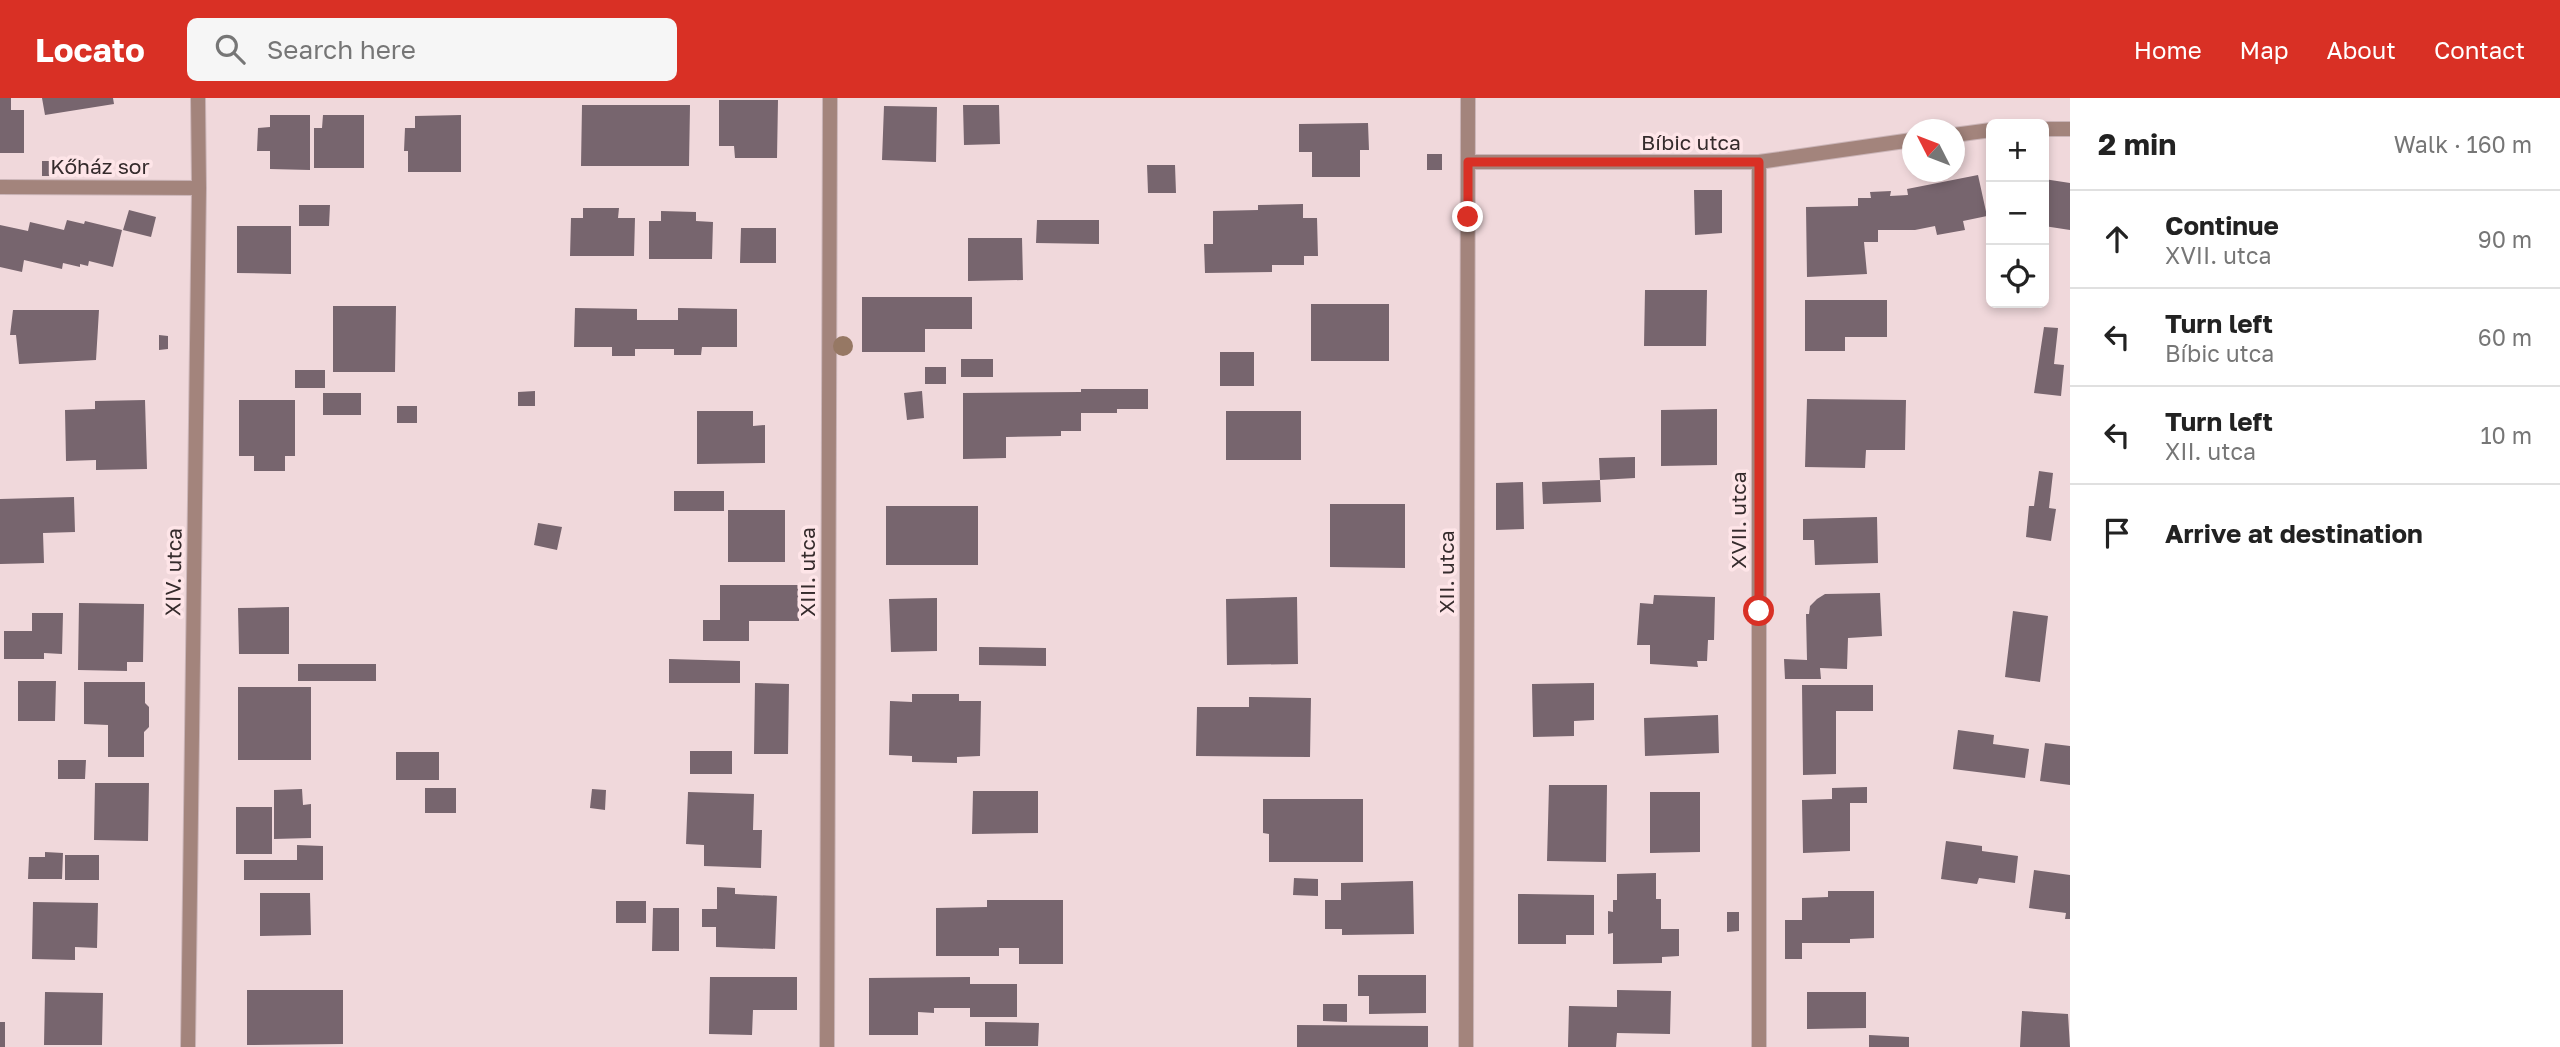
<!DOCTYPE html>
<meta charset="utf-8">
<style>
:root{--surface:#fff;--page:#f6f6f6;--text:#222;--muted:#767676;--line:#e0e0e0;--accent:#d93025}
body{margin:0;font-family:"Golos Text",sans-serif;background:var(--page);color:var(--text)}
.controls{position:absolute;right:21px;top:21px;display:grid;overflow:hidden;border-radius:10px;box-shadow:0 4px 10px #0003}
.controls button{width:63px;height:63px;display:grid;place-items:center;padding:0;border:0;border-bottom:2px solid var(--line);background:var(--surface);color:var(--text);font:35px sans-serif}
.compass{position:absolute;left:1902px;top:21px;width:63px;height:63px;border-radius:50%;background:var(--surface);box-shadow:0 4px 10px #0003;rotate:312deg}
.stop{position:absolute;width:21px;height:21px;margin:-16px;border:5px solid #d93025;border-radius:50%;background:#fff}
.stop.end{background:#d93025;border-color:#fff;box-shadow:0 2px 7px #0008}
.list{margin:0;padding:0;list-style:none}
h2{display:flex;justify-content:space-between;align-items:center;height:91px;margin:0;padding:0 28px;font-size:30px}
h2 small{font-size:23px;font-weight:400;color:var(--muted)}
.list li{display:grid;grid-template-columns:46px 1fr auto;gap:21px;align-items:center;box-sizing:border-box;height:98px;padding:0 28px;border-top:2px solid var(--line)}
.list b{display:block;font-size:26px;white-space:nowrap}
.list p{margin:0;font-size:23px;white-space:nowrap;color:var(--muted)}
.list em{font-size:23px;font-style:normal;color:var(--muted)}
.icon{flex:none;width:38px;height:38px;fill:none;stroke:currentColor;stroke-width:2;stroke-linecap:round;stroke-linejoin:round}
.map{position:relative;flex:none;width:2070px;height:949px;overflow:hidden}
header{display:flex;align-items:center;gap:42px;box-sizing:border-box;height:98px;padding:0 35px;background:var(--accent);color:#fff}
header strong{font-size:33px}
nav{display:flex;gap:38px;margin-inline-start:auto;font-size:24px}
.search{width:490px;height:63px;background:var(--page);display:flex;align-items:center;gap:18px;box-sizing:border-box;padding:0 24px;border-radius:10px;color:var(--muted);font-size:26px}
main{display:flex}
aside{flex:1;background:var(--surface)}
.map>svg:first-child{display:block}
</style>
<header>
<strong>Locato</strong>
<div class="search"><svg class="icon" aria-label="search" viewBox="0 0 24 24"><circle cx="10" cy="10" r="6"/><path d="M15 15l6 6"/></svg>Search here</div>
<nav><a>Home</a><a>Map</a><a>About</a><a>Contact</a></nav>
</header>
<main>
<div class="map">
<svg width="2070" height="949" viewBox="0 0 2070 949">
<rect width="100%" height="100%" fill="#f0d8db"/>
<!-- building -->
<path fill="#77656e" d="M0 0H11V12H24V55H0Z
M42 0H113L114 6 45 17Z
M719 2H778L777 60H735L734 48H719Z
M582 7H690L689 68H581Z
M963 7H999L1000 46 964 47Z
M884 8 937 9 936 64 882 62Z
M270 17H310V72L270 71V53H257L258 30 270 29Z
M323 17H364V70H314V30H322Z
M461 17V74H408V53H404L405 30H415V18Z
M1368 25 1369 52H1360V79H1312V54H1299V26Z
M1427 56H1442V72H1427Z
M42 63H54V78H42Z
M1147 67H1175L1176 95H1148Z
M1978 77 1987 118 1963 123 1965 132 1937 137 1935 128 1915 132H1878V144H1864L1867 176 1807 179 1806 109 1858 108V100H1871L1870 94 1891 93 1890 98 1908 97 1907 91Z
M2044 81 2070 85V132L2044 128Z
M1694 92H1722V135L1695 137Z
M1303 106V120H1317L1318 158H1304V167H1272V174L1205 175 1204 146H1213V113L1258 112V107Z
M299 107H330L329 128H299Z
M583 110H619L618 120H635L634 158H570L571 120H583Z
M129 112 156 119 151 139 123 132Z
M661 113 696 114V123L713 124 712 161H649V123H661Z
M67 122 84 126 85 123 122 132 113 169 89 163 88 168 80 166V169L63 165 62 171 24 162 22 174 0 169V127L28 133 30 124 64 132Z
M1037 122H1099V146L1036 145Z
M237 128H291V176L237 175Z
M741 130H776V165H740Z
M968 140H1022L1023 182 968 183Z
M1645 192H1707L1706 248H1644Z
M862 199H972V231H925V254H862Z
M1805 202H1887V239H1845V253H1805Z
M1311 206H1389V263H1311Z
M333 208H396L395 274H333Z
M575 210 637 211V222H678V210L737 211V249H702L701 257H674V251H635V258H612V249H574Z
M13 212H99L96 262 19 266 16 237H10Z
M2044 229 2058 230 2054 266 2064 267 2061 298 2034 295Z
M159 237 168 238V251L159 252Z
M1220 254H1254V288H1220Z
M961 261H993V279H961Z
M925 269H946V286H925Z
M295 272H325V290H295Z
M1081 291H1148V311H1117V315H1081V333H1061V338L1006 339V360L963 361V295L1081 294Z
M535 293V308H518V294Z
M922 293 924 320 907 322 904 295Z
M323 295H361V317H323Z
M1807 301 1906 302 1905 352H1866L1865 370 1805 369Z
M145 302 147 371 96 372V362L66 363 65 312 95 311V303Z
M239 302H295V358H285V373H254V358H239Z
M397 308H417V325H397Z
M1717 311V367L1661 368V312Z
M697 313H753V328L765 327V365L697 366Z
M1226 313H1301V362H1226Z
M1635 359V380L1600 382 1601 404 1543 406 1542 384 1600 382 1599 360Z
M2039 373 2053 375 2049 410 2056 411 2051 443 2026 439 2029 408H2034Z
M1523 384 1524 431 1496 432V385Z
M674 393H724V413H674Z
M74 399 75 434 43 435 44 465 0 466V401Z
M1330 406H1405V470L1330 469Z
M886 408H978V467H886Z
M728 412H785V464H728Z
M1877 419 1878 465 1815 467 1814 442H1803V421Z
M538 425 562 429 557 452 534 447Z
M720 487H799V523H749V543H703V522H720Z
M1880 495 1882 538 1848 540 1847 571 1820 570 1821 581H1785L1784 561 1807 562 1806 516H1809L1810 508 1817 501 1825 496Z
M1654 497 1715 499 1714 542H1708L1707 563H1697L1698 569 1650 566V547H1637L1640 505 1653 506Z
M1297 499 1298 566 1227 567 1226 501Z
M937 500V553L891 554 889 501Z
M79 505 144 506 143 564H127V573L78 572Z
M289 509V556H239L238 510Z
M2013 513 2048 518 2040 584 2005 579Z
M32 515H63L62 556 44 555V561H4V533H32Z
M979 549 1046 550V568L979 567Z
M669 561 740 563V585H669Z
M298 566H376V583H298Z
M18 583H56L55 623H18Z
M84 584H145V605L149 609V629L144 634V659H108V627L84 626Z
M755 585 789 586 788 656H754Z
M1594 585V622L1574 623V638L1533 639 1532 586Z
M1802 587H1873V613H1836V676L1803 677Z
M238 589H311V662H238Z
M912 596H959V603H981L980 658 957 659V665L912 664V658L889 657 890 603 912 604Z
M1249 599 1311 600 1310 659 1196 658 1197 609H1249Z
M1718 617 1719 655 1645 658 1644 620Z
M1958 632 1994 637 1993 646 2029 651 2025 680 1953 671Z
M2045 645 2070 648V687L2040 683Z
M690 653H732V676H690Z
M396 654H439V682H396Z
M58 662H86L85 681H58Z
M95 685H149L148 743 94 742Z
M1549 687H1607L1606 764 1547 763Z
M1867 689V705H1850V753L1803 755 1802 702 1832 701V690Z
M425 690H456V715H425Z
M302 691 303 707 311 706V740L274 741V692Z
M592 691 606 692 605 712 590 710Z
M973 693H1038V735L972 736Z
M688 694 754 696 753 732H762L761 770 704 768V747L686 746Z
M1650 694H1700V754L1650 755Z
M1263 701H1363V764H1269V736L1263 735Z
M236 709H272V756H236Z
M1946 743 1982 748V753L2018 758 2015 785 1979 780 1977 786 1941 781Z
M297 747 323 748V782H244V762H297Z
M45 754 63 755 62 781H28L29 759H45Z
M65 757H99V782H65Z
M2034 772 2070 777V821H2065L2066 815 2029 810Z
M1656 775V801H1661V831H1679V858L1662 859V865L1613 866V835L1608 836V813L1613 814V802H1617V776Z
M1294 780 1318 781V798L1293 797Z
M1413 783 1414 836 1342 837V831H1325V802H1341V785Z
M717 789 735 790V796L777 798 775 851 716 849V829H702V811H717Z
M1828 793H1874V840L1850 841V845H1802V861H1785V822H1802V800L1828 799Z
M260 795H310L311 837 260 838Z
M1518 796 1594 797V837H1566V846H1518Z
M987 802H1063V866H1019V850H999V858H936V810L987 809Z
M616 803H646V825H616Z
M33 804 98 805 97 850 75 849V862L32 861Z
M653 810H679V853H652Z
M1727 814H1739V833L1727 834Z
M1358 877H1426V915L1369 916V898H1358Z
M710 879H797V912H753L752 937 709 936Z
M970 879V886H1017V919H970V910H934V915L918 914V937H869V880Z
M247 892H343V946L247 947Z
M1617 892 1671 893 1670 936 1617 935 1616 949H1568L1569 908 1617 909Z
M45 894 103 895 102 947H44Z
M1807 894H1866V930L1807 931Z
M1323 906H1347V924L1323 923Z
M2022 913 2068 916 2070 949H2020Z
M0 924H5V949H0Z
M985 924 1039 925 1038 948H985Z
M1297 927 1428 928V949H1297Z
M1869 937 1909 939V949H1869Z"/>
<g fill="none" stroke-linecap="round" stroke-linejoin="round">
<defs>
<path id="minor" d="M2044 31H2070
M1954 37 1991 32
M1468 64H1759L1912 42
M0 89 199 90
M188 949 199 90 198 0
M1466 949 1468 0
M1759 949V64"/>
<path id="tertiary" d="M827 949 830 0"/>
</defs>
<!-- minor casing -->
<use href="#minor" stroke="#cbb5b8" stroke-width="16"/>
<!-- tertiary casing -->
<use href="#tertiary" stroke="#cbb5b8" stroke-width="16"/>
<!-- minor -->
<use href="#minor" stroke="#a3847c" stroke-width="14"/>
<!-- tertiary -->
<use href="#tertiary" stroke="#a3847c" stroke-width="14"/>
</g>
<!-- trees -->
<circle fill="#967864" cx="843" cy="248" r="10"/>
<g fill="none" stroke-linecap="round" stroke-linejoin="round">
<!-- route -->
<path stroke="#d93025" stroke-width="9" d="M1468 119V64H1759V513"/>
</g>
<g text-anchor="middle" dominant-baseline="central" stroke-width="7" stroke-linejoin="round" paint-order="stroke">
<!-- street labels -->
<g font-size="21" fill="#352b2c" stroke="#fee5e8">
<text x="1691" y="44">Bíbic utca</text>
<text x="100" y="68">Kőház sor</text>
<text transform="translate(1738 422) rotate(-90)">XVII. utca</text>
<text transform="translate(173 474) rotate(-89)">XIV. utca</text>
<text transform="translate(807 474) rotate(-90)">XIII. utca</text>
<text transform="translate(1446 474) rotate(-90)">XII. utca</text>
</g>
</g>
</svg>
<div class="controls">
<button>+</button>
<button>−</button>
<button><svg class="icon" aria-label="locate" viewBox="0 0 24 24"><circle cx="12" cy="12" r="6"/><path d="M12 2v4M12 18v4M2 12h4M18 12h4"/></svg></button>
</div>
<svg class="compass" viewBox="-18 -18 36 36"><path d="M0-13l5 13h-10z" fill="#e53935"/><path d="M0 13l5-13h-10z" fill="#767676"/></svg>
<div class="stop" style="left:1759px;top:513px"></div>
<div class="stop end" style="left:1468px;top:119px"></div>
</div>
<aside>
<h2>2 min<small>Walk · 160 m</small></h2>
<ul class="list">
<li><svg class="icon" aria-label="ahead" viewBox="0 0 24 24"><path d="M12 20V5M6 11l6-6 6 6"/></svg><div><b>Continue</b><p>XVII. utca</p></div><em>90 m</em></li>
<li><svg class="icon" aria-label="left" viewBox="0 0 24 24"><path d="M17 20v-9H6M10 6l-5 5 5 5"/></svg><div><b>Turn left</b><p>Bíbic utca</p></div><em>60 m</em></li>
<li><svg class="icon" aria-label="left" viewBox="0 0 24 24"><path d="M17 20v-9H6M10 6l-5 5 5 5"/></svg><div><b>Turn left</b><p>XII. utca</p></div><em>10 m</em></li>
<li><svg class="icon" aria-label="arrive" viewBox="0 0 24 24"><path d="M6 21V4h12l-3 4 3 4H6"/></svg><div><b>Arrive at destination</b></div></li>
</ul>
</aside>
</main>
